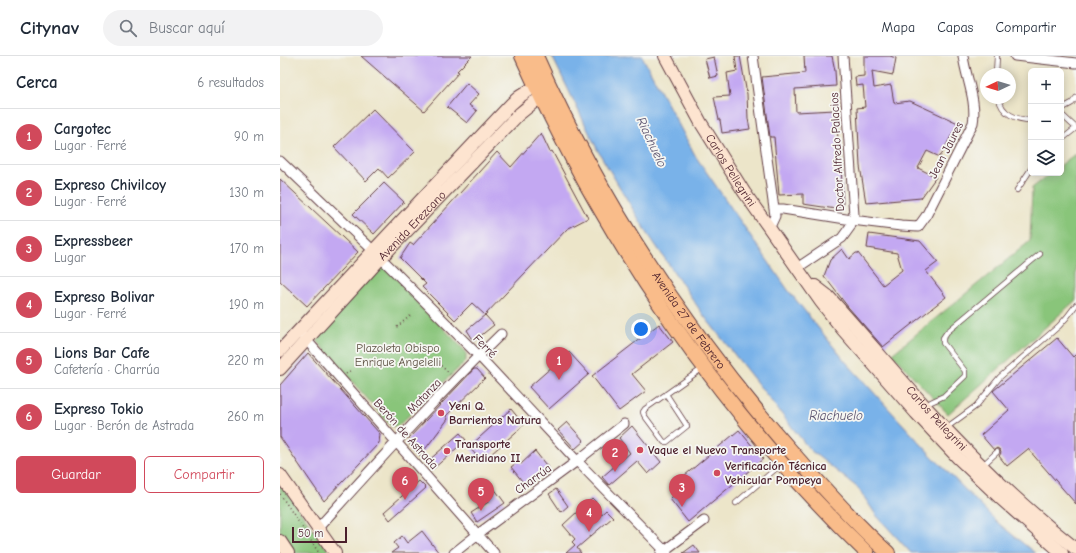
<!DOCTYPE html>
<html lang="es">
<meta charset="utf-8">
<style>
:root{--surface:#fff;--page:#f2f2f3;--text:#1f2937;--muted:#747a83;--line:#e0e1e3;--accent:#d1495b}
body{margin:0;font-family:"Comic Neue",sans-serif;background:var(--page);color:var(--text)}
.controls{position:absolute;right:12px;top:12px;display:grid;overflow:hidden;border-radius:6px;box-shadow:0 2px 10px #0003}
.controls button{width:36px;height:36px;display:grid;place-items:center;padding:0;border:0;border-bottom:1px solid var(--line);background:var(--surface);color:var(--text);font:20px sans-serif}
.compass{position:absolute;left:700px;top:12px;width:36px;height:36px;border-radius:50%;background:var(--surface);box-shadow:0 2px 10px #0003;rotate:266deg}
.scale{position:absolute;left:12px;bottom:10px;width:55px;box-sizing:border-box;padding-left:4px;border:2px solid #4a1f2b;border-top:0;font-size:11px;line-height:14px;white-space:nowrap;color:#4a1f2b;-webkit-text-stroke:3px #f6f6f2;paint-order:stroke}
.you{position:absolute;left:361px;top:273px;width:14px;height:14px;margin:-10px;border:3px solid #fff;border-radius:50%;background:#1a73e8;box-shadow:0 0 0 6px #1a73e833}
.badge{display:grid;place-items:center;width:26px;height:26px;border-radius:50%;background:var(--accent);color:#fff;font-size:13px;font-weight:700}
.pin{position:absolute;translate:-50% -33px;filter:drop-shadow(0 1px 2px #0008)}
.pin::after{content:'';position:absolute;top:21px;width:14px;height:12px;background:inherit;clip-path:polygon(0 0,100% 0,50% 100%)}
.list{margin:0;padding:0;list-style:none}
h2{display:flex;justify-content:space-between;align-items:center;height:52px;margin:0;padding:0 16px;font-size:17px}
h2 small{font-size:13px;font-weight:400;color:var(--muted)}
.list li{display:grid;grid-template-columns:26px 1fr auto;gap:12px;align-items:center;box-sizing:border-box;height:56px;padding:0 16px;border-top:1px solid var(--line)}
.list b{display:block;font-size:15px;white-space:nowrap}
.list p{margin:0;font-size:13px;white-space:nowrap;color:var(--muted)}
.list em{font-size:13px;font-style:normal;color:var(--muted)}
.actions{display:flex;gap:8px;padding:12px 16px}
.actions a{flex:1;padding:9px 0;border:1px solid var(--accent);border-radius:6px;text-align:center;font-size:14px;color:var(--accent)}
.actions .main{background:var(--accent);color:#fff}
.icon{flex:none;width:22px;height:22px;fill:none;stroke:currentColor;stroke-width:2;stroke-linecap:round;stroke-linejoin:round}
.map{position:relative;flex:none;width:796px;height:497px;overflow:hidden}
header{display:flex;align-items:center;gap:24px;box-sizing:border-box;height:56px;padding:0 20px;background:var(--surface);border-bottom:1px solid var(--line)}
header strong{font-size:19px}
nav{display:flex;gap:22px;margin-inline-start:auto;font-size:14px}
.search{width:280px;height:36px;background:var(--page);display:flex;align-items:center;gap:10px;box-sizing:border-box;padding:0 14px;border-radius:22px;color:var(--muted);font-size:15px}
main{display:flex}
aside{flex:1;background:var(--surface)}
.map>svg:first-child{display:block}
</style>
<header>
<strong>Citynav</strong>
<div class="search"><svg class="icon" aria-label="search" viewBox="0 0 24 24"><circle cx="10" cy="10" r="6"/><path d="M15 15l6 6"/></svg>Buscar aquí</div>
<nav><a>Mapa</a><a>Capas</a><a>Compartir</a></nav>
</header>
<main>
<aside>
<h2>Cerca<small>6 resultados</small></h2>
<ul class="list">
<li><span class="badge">1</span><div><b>Cargotec</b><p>Lugar · Ferré</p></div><em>90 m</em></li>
<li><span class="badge">2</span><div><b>Expreso Chivilcoy</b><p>Lugar · Ferré</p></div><em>130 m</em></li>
<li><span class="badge">3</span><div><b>Expressbeer</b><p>Lugar</p></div><em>170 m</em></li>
<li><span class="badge">4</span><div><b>Expreso Bolivar</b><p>Lugar · Ferré</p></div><em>190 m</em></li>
<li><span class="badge">5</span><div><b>Lions Bar Cafe</b><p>Cafetería · Charrúa</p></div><em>220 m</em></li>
<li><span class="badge">6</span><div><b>Expreso Tokio</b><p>Lugar · Berón de Astrada</p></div><em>260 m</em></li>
</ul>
<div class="actions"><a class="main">Guardar</a><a>Compartir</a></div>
</aside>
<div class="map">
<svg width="796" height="497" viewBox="0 0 796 497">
<rect width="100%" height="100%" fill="#f6f6f2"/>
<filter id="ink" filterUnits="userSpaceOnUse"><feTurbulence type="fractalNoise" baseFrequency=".025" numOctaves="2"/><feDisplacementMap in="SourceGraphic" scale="8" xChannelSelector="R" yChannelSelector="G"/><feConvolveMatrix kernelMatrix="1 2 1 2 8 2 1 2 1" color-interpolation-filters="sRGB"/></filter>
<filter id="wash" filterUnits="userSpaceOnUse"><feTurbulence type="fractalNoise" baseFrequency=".012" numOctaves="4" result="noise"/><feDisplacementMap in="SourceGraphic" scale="16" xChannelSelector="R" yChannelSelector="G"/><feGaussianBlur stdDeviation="0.9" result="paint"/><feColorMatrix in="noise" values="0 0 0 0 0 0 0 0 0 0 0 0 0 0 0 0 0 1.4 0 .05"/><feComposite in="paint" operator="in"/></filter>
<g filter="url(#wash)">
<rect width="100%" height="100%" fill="#ece5c9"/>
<!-- green -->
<path fill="#89c57a" stroke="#6a7252" d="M796 97V244L668 358 612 298 750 185 752 132 771 117H781V109Z
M99 211 107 212 186 296V305L118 370H111L38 286V277Z
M0 427 50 497H14L0 475Z"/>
<!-- water -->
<path fill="#79b2e9" stroke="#62688a" d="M272 0H362L416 101 508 234 565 305 651 399 718 467 755 497H631L596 459 578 432 530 394 424 260 366 175 318 95Z"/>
<g id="blocks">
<!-- building -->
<path fill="#c3a8f2" d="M81 0H192L177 15 179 16 144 55Z
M455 0H460L467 38 468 63 470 73 442 77 440 64H439L434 41 450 40 447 17 457 15Z
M524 0H552L555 15 556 30 515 33 516 56 555 54 561 110 563 149 556 153 523 148V138L499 139 494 81H490L482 21 525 17Z
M584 0H610L616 2 613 19 592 15 594 32 611 29 614 47 630 45 678 67 660 101 647 95 638 112 656 121 641 142 586 147 580 110 577 52 585 51 583 29 576 30 575 21 584 20Z
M434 1 438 20 430 22 425 3Z
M187 27 199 38 189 49 197 55 187 67 167 51Z
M93 53 135 96 108 122 99 112 86 125 54 91Z
M261 77 270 96 272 95 308 162 287 173 205 259 192 247 175 264 142 231 146 228 120 202 130 187 133 189 217 96 231 111Z
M0 123 78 196 27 250 0 225Z
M104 127 124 146 94 178 73 158Z
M589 178 640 185 658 206 646 215 666 241 603 291 568 251 544 220 550 204 562 193 569 203 576 197H578L603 229 622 214 617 197 587 192Z
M205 259 214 269 194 285 187 274Z
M379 268 393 286 352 318 366 335 339 355 312 320Z
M777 282 793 301 796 298V448L748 393 727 410 719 400 721 397 720 394 717 392 714 394 701 379 729 354 713 335Z
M289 296 309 318 269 353 249 331Z
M28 297 100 378 99 387 44 445 0 381V329Z
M194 313H197L205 322 166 360 168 363 140 400 129 388V382Z
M231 353 244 369 202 406 189 391Z
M287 366 304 385 295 393 278 374Z
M352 370 381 406 368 418 357 405 329 429 322 421 350 397 339 382Z
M459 374 483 403 408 466 390 443 397 436 392 430Z
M180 377 186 384 153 413 147 406Z
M255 395 269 413 246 430 231 411 239 405 241 408Z
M208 424 225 447 197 466 191 457 210 445 199 430Z
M139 425 146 432 110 464 104 456Z
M276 433 288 450 281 456 269 438Z
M312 442 317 447 302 461 309 470 326 454 333 461 297 492 301 497H286L295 489 292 486 295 483 283 469Z
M142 475 159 497H111L118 492 114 487 122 480 127 487Z
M414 489 420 497H403Z"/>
</g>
</g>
<g filter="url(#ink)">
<use href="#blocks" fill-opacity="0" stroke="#623d43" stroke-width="1"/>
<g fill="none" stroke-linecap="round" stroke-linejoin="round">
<defs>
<path id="lane" d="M716 18 717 0
M719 42C721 58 737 64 751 64
M781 53 792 47 796 42
M781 58 796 72
M781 84 796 72
M737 134 751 113
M386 338 407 370 387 386H384L364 359 363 356 365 353 423 312
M645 350 651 346 664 340 685 320V315L663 287V282L667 276 760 198
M666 372 696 350 720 321 779 270 787 261 796 249
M702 410 717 396
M456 447 500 409"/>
<path id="street" d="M473 0 494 153 495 160 489 173
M735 0 796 7
M0 105 101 202 199 300 297 405 387 497
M494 153H503L572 164 621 170 638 171 646 160 693 67C697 45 686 22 683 0
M517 212 562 182 570 171 574 159 563 0
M22 279 214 497
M37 473C97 407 157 340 221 278
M174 497 198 478 297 405 344 368
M381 497 424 465"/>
<g id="secondary">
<path id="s1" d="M385 0 421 67 464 136 541 246 563 274 636 357 678 402 719 441 782 497"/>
<path id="s2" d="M535 230 548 240C581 276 611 313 644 349 690 401 742 450 796 493"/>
<path d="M0 295 93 195 231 48 239 41 264 25"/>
<path id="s3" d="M0 313 101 202 238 59 254 46 270 38"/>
<path d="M0 419 55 497"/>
<path d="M0 485 8 497"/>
</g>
<g id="primary">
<path d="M242 0C325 185 441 356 587 497"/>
<path id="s4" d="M256 0C321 147 412 283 518 403 547 436 576 468 608 497"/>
</g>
</defs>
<!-- lane casing -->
<use href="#lane" stroke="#623d43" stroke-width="6"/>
<!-- street casing -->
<use href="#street" stroke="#623d43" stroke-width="11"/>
<!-- secondary casing -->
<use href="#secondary" stroke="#623d43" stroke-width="14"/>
<!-- primary casing -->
<use href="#primary" stroke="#623d43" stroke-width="16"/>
<!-- path -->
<path stroke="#623d43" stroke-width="1.5" stroke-dasharray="1 3" stroke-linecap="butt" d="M117 271 130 260
M158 307 170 318
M66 318 72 313
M0 438 39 497"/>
<!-- lane -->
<use href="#lane" stroke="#fff" stroke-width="4.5"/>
<!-- street -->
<use href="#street" stroke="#fff" stroke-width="9"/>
<!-- secondary -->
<use href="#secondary" stroke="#fde4d0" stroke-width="12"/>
<!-- primary -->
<use href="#primary" stroke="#f9bc8a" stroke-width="14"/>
</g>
</g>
<!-- markers -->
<g fill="#d1495b" stroke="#f6f6f2" stroke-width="1.5">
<circle cx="161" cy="357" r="4"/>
<circle cx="360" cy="394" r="4"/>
<circle cx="167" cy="395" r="4"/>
<circle cx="437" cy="417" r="4"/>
</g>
<g text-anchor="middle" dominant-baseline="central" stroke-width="3.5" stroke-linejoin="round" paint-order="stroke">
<!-- street labels -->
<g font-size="12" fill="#4a1f2b" stroke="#f6f6f2">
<text transform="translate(666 94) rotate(-63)">Jean Jaures</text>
<text transform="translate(557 96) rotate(-93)">Doctor Alfredo Palacios</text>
<text stroke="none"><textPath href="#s1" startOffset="132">Carlos Pellegrini</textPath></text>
<text stroke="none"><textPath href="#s3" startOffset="195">Avenida Erezcano</textPath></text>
<text stroke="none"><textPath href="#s4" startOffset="306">Avenida 27 de Febrero</textPath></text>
<text transform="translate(205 290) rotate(46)">Ferré</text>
<text transform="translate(144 340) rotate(-46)">Matanza</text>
<text stroke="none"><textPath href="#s2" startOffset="180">Carlos Pellegrini</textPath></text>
<text transform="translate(126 378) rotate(48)">Berón de Astrada</text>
<text transform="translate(253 423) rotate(-36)">Charrúa</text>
</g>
<!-- park labels -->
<g font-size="12" fill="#5d5143" stroke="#f6f6f2">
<text x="118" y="292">Plazoleta Obispo<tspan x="118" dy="14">Enrique Angelelli</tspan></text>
</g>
<!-- poi labels -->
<g font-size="12" font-weight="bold" fill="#4a1f2b" stroke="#f6f6f2" text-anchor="start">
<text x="169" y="350">Yeni Q.<tspan x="169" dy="14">Barrientos Natura</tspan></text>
<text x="175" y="388">Transporte<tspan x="175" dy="14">Meridiano II</tspan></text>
<text x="368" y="394">Vaque el Nuevo Transporte</text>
<text x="445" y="410">Verificación Técnica<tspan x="445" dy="14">Vehicular Pompeya</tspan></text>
</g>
<!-- water labels -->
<g font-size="13" font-style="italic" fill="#5a526e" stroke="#f6f6f2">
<text transform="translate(372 86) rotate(65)">Riachuelo</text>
<text x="556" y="359">Riachuelo</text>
</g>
</g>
</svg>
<div class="controls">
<button>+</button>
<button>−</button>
<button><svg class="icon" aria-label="layers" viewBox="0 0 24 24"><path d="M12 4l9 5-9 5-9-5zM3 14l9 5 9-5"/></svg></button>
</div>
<svg class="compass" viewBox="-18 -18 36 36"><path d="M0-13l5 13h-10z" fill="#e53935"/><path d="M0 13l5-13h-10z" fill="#747a83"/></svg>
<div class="scale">50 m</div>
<div class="you"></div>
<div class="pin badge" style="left:279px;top:324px">1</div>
<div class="pin badge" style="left:335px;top:416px">2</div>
<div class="pin badge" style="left:402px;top:451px">3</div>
<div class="pin badge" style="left:309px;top:476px">4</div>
<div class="pin badge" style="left:201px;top:455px">5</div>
<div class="pin badge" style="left:125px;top:444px">6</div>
</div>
</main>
